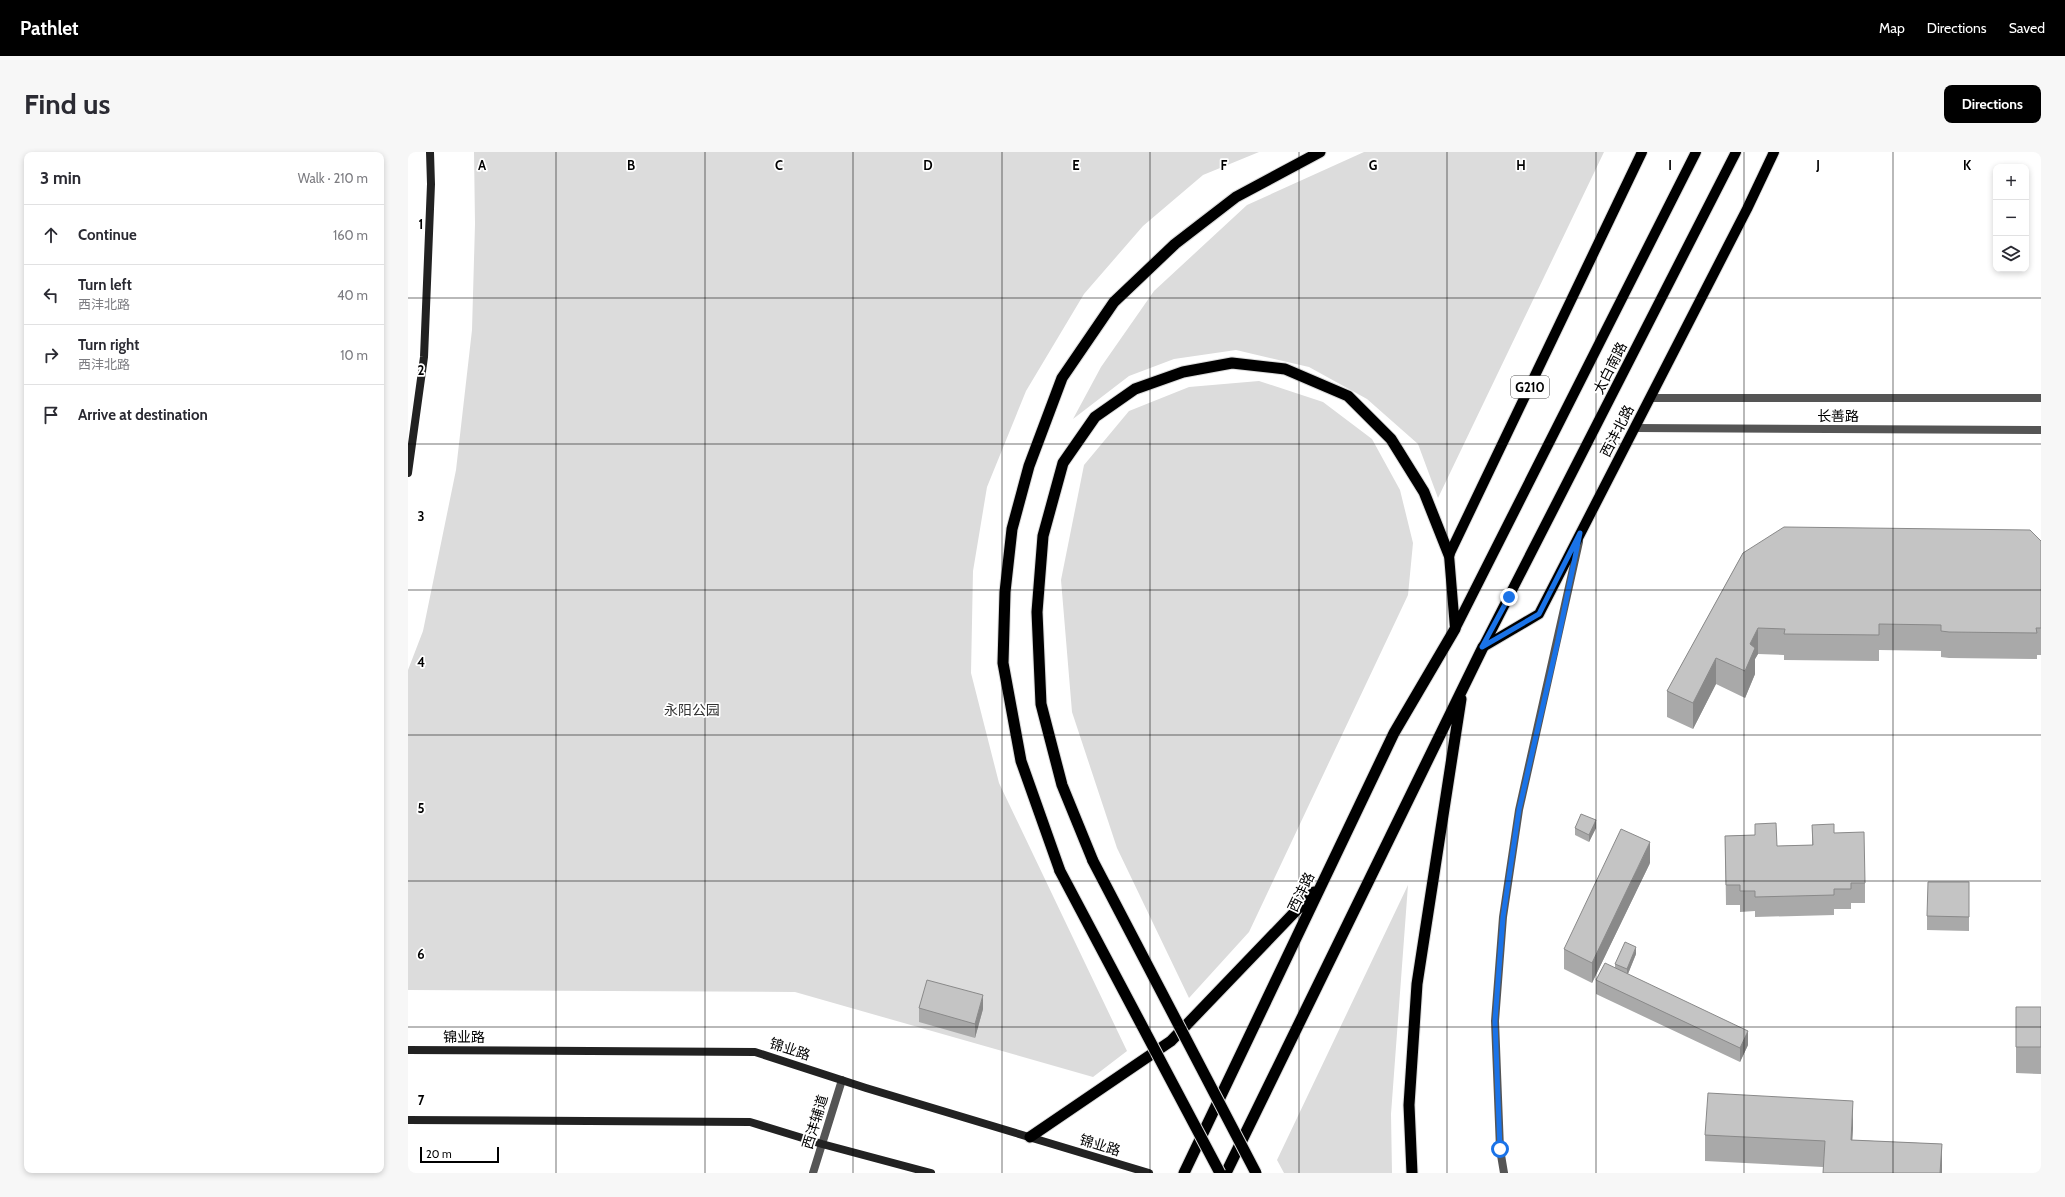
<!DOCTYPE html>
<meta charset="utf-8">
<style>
:root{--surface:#fff;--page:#f7f7f7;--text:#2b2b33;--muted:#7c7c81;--line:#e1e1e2;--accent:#000}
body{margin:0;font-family:Cabin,"Noto Sans SC",sans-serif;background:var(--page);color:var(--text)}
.controls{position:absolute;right:12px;top:12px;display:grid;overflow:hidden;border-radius:8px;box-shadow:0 2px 6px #0003}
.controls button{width:36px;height:36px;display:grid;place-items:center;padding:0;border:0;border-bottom:1px solid var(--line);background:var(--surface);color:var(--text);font:20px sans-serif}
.scale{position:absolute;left:12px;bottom:10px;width:79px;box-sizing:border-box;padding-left:4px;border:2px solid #000;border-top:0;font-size:11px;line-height:14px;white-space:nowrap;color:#000;-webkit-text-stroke:3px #fff;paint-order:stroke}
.stop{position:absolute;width:12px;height:12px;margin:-9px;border:3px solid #1a73e8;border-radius:50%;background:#fff}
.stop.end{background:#1a73e8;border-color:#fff;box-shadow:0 1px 4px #0008}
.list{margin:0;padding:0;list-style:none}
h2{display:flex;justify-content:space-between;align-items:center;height:52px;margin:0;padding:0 16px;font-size:17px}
h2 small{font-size:13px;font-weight:400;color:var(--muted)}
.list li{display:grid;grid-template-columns:26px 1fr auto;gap:12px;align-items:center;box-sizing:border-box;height:60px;padding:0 16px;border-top:1px solid var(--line)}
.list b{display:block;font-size:15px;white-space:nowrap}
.list p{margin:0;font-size:13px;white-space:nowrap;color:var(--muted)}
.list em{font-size:13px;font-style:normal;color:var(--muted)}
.icon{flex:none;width:22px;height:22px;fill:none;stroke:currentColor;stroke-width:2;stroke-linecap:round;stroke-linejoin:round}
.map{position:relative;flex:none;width:1633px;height:1021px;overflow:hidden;border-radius:8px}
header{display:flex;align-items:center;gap:24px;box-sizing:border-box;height:56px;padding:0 20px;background:var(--accent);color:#fff}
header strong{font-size:19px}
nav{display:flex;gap:22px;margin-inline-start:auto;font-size:14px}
.intro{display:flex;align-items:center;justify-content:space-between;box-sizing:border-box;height:96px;padding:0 24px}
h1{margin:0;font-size:28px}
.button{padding:10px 18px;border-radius:8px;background:var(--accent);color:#fff;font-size:14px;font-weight:700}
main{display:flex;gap:24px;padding:0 24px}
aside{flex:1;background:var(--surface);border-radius:8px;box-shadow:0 2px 6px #0003}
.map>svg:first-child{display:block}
</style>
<header>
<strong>Pathlet</strong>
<nav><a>Map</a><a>Directions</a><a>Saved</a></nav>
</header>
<div class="intro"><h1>Find us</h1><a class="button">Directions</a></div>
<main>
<aside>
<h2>3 min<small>Walk · 210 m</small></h2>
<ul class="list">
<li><svg class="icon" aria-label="ahead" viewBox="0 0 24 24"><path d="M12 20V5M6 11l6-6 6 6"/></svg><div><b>Continue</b></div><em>160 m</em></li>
<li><svg class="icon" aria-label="left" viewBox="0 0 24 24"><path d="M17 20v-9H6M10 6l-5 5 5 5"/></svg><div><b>Turn left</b><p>西沣北路</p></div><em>40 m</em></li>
<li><svg class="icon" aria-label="right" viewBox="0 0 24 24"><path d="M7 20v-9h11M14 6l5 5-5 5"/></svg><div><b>Turn right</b><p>西沣北路</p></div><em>10 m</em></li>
<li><svg class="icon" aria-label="arrive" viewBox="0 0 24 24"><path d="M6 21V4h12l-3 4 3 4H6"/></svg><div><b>Arrive at destination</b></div></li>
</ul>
</aside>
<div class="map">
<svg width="1633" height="1021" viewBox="0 0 1633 1021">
<rect width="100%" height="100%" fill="#fff"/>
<!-- green -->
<path fill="#dcdcdc" d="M66 0H851L795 23 735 74 676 142 618 239 579 335 565 419 563 521 591 631 719 899 685 925 387 840 0 838V518L15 479 48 318 64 178 67 72Z
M956 0H1196L1030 346 1010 292 959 247 901 215 828 198 766 207 721 224 665 267 693 215 746 139 839 53Z
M851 229 915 250 964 287 992 338 1005 391 1000 443 841 780 781 846 709 696 664 560 653 428 676 313 721 259 781 235Z
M1000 733 983 962 984 1021H876L869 1008Z"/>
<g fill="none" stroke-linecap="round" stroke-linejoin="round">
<defs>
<path id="primary" d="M1047 476 1041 403 1234 0
M1047 477 1288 0
M1075 495 1131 462 1339 57 1366 0
M1075 495 1328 0"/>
<path id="trunk" d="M685 709 654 633 633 552 629 460 635 384 655 311 687 265 727 237 775 220 824 211 877 217 940 244 983 287 1016 340 1041 403
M652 719 613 609 595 511 597 440 604 377 621 314 654 226 706 150 767 92 828 45 912 0
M622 985 763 889 906 740
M776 1021 986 581 1047 477
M818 1021 1075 495
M1004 1021 1001 953 1009 832 1053 547"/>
</defs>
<!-- primary casing -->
<use href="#primary" stroke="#dbdbdb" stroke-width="12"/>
<!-- trunk casing -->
<use href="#trunk" stroke="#dbdbdb" stroke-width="13"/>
<!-- minor -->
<path stroke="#555" stroke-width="8" d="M1096 1021 1092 997 1087 869 1095 765 1111 658 1171 390"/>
<!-- tertiary -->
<path stroke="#555" stroke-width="8" d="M1242 246H1633
M1227 276 1633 278
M405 1021 434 928"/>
<!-- secondary -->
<path stroke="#222" stroke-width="8" d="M0 321 16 205 23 32 22 0
M0 898 347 900 458 936 741 1021
M0 968 342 970 414 992 523 1021"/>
<!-- primary -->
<use href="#primary" stroke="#000" stroke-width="10"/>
<!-- trunk -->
<use href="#trunk" stroke="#000" stroke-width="11"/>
<defs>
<path id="trunk-bridge" d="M685 709 848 1021
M652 719 812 1021"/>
</defs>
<!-- trunk-bridge casing -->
<use href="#trunk-bridge" stroke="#dbdbdb" stroke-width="13" stroke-linecap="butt"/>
<!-- trunk-bridge -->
<use href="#trunk-bridge" stroke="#000" stroke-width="11"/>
</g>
<!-- wall -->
<path fill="#a9a9a9" d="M1633 389V503H1629V507L1541 506 1533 505V499L1471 498V509L1376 508V503L1350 502 1347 507V522L1337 546 1308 532 1285 577 1259 565V539L1335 401Z
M1347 672 1369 694 1404 693V673L1426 681 1457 731V751H1443V757H1426V763L1347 765V759L1332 760V753H1318L1317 684 1347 683Z
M1167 676H1188L1181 690 1167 683Z
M1242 711 1184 831 1156 817V797Z
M1561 730V779L1519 778V764Z
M1228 802 1220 822 1340 893 1332 910 1188 842V828L1207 816V812Z
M1608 855H1633V922L1608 921Z
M511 856 575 857 567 886 511 870Z
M1445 975 1444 988 1534 992V1021H1415V1015L1297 1009V983Z"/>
<!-- shaded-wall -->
<path fill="#898989" d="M1350 476V502L1347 507V522L1337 546V519L1342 492Z
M1308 506V532L1285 577V551Z
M1188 668V676L1181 690V683Z
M1242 690V711L1184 831V811Z
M1228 795V802L1219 824V817Z
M575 843V857L567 886V872Z
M1340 879V893L1332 910V896Z
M1445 949V975L1443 1014V988Z
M1534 992V1021H1532Z"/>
<!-- building -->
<path fill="#c4c4c4" stroke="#898989" d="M1376 375 1622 378 1633 389V476H1628L1629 481 1541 480 1533 479V473L1471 472V483L1376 482 1377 477 1350 476 1342 492 1347 496 1337 519 1308 506 1285 551 1259 539 1335 401Z
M1173 662 1188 668 1181 683 1167 676Z
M1368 671 1369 694 1405 693 1404 673 1426 672V681L1456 680 1457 731H1443V737H1426V743L1347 745V739H1332V733H1318L1317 684 1347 683V672Z
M1213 677 1242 690 1184 811 1156 797Z
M1520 730H1561V765L1519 764Z
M1217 790 1228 795 1219 817 1207 812Z
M1197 811 1340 879 1332 896 1188 828Z
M519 828 575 843 567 872 511 856Z
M1608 855H1633V895H1608Z
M1300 941 1445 949 1443 988 1534 992 1532 1021H1415L1417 989 1297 983Z"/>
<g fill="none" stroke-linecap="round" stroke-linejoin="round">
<!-- route -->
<path stroke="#1a73e8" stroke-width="5" d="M1092 997 1087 869 1095 765 1111 658 1150 488 1172 381 1131 462 1074 495 1101 445"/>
</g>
<!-- grid -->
<path fill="none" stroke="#000" stroke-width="1" stroke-opacity="0.55" d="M148 0V1021M297 0V1021M445 0V1021M594 0V1021M742 0V1021M891 0V1021M1039 0V1021M1188 0V1021M1336 0V1021M1485 0V1021M0 146H1633M0 292H1633M0 438H1633M0 583H1633M0 729H1633M0 875H1633"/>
<g text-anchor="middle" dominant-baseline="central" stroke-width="3.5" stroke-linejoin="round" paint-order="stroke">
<!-- shield labels -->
<rect fill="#fff" stroke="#4c4c4c" stroke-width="1" x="1103" y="224" width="38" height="22" rx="3"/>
<g font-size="13" font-weight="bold" fill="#000">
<text x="1122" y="235">G210</text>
</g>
<!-- street labels -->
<g font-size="14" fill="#000" stroke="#fff">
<text transform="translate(1202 216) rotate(-63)">太白南路</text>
<text x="1430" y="264">长善路</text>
<text transform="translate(1209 279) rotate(-63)">西沣北路</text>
<text transform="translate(893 740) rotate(-64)">西沣路</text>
<text x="56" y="885">锦业路</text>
<text transform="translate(382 897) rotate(18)">锦业路</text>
<text transform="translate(407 970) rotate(-73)">西沣辅道</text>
<text transform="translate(692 993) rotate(17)">锦业路</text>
</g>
<!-- park labels -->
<g font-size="14" fill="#333" stroke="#fff">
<text x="284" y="558">永阳公园</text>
</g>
</g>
<g font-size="13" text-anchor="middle" font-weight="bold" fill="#000" stroke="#fff" stroke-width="3.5" stroke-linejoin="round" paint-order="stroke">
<text x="74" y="18">A</text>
<text x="223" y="18">B</text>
<text x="371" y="18">C</text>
<text x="520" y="18">D</text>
<text x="668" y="18">E</text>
<text x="816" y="18">F</text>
<text x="965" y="18">G</text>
<text x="1113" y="18">H</text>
<text x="1262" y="18">I</text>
<text x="1410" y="18">J</text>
<text x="1559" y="18">K</text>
<text x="13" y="77">1</text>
<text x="13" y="223">2</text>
<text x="13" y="369">3</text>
<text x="13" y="515">4</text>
<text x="13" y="661">5</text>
<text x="13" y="807">6</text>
<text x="13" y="953">7</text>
</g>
</svg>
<div class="controls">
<button>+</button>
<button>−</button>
<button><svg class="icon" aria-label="layers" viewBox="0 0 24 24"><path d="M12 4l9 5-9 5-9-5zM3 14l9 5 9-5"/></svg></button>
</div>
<div class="scale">20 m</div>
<div class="stop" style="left:1092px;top:997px"></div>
<div class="stop end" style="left:1101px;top:445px"></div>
</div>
</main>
